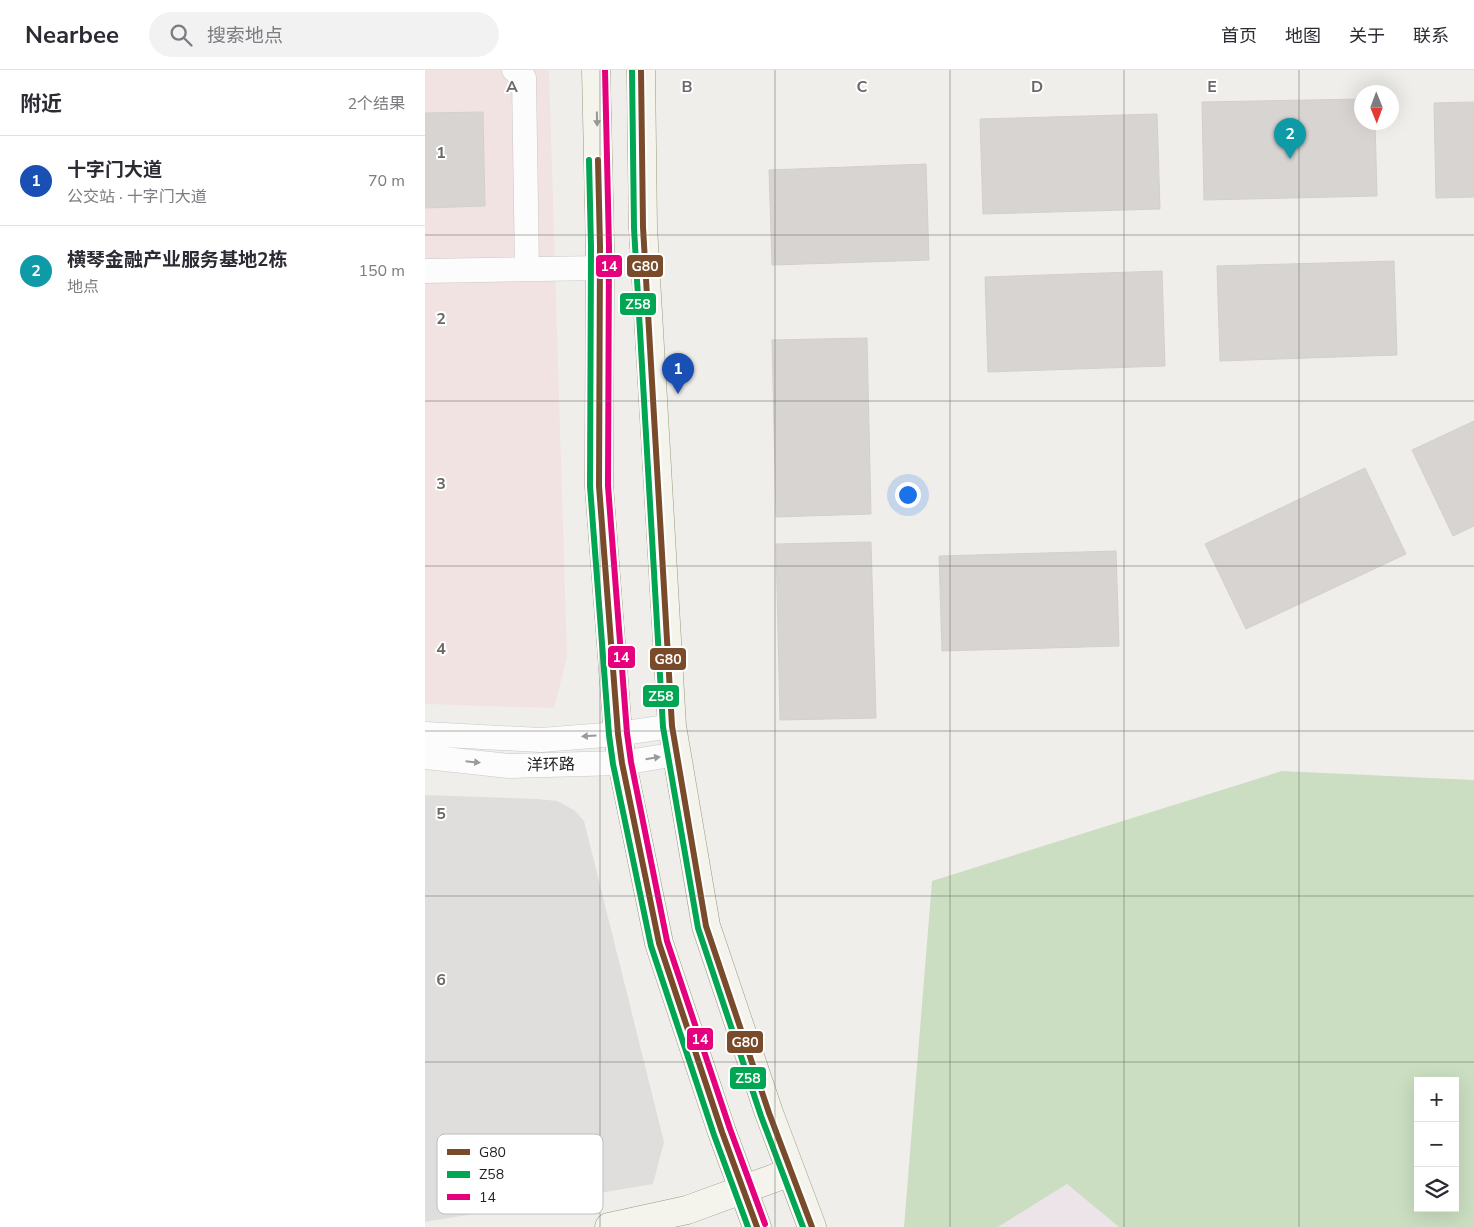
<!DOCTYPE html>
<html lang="zh">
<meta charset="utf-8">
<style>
:root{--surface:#fff;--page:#f2f2f3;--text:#2b2b33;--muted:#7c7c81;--line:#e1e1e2;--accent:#b45309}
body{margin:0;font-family:"Nunito Sans","Noto Sans SC",sans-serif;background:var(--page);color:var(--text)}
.controls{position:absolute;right:15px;bottom:15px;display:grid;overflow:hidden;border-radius:0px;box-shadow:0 5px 20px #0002}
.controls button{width:45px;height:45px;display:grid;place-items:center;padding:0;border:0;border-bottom:1px solid var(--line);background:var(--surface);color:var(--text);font:25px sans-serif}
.compass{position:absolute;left:929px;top:15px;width:45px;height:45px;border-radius:50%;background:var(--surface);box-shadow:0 5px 20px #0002;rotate:179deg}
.you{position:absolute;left:482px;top:424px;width:18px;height:18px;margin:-12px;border:4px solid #fff;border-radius:50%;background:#1a73e8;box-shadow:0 0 0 8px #1a73e833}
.badge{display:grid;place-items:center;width:32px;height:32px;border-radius:50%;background:var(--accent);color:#fff;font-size:16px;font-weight:700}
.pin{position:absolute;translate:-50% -41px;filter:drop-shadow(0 1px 2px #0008)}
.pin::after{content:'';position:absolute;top:26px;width:18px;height:15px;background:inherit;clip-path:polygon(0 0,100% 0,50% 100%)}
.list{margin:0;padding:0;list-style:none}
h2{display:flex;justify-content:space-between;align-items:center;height:65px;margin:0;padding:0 20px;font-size:21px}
h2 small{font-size:16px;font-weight:400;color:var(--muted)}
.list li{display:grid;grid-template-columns:32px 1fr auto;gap:15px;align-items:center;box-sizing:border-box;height:90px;padding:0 20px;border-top:1px solid var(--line)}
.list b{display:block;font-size:19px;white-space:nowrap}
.list p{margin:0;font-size:16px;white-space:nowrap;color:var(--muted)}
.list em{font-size:16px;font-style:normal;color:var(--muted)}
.icon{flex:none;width:28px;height:28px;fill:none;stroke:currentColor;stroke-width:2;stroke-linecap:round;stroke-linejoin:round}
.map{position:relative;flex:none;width:1049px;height:1157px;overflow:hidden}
header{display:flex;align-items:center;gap:30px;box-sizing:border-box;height:70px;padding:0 25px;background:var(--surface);border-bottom:1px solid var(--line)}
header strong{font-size:24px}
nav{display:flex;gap:28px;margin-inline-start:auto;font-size:18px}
.search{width:350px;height:45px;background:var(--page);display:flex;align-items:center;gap:12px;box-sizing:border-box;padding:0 18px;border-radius:28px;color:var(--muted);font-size:19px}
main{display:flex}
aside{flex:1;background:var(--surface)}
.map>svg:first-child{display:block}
</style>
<header>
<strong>Nearbee</strong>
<div class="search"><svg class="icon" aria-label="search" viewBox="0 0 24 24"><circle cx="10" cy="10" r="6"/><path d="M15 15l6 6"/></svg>搜索地点</div>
<nav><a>首页</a><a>地图</a><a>关于</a><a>联系</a></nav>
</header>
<main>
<aside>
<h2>附近<small>2个结果</small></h2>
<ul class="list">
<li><span class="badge" style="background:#1a4fb4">1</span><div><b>十字门大道</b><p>公交站 · 十字门大道</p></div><em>70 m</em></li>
<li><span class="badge" style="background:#0f9aa8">2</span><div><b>横琴金融产业服务基地2栋</b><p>地点</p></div><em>150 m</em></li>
</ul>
</aside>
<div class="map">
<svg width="1049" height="1157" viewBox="0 0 1049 1157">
<rect width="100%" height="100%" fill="#f0eeeb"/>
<!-- residential -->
<path fill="#dfdedc" d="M0 725 112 729 132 731 149 740 159 751 239 1072 228 1114 0 1152Z"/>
<!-- commercial -->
<path fill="#f1e3e1" d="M0 0H124L142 587 129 638 0 634Z"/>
<!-- industrial -->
<path fill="#ede4e9" d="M642 1114 694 1157H573Z"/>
<!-- forest -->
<path fill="#cbdec1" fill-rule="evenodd" d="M857 701 1049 710V1157H694L642 1114 573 1157H479L507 811ZM993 1011H1030V1138H993Z"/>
<!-- building -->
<path fill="#d7d4d2" stroke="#d3d0cc" d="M936 29V52H950L952 126 779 130 777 32Z
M1049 32V127L1011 128 1009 33Z
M58 42 60 136 0 138V43Z
M732 44 735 139 558 144 555 49Z
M501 94 504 190 347 195 344 100Z
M969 191 972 285 795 291 792 196Z
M737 201 740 296 563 302 560 207Z
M442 268 446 444 351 447 347 270Z
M1049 351V456L1028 466 987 380Z
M940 398 981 484 821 559 780 474Z
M446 472 451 648 355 650 351 474Z
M691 481 694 576 517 581 514 486Z"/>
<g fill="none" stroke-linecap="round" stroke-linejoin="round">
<defs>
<path id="street" d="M89 0 99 8 102 199
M0 201 175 198
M0 664 116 670 193 664 247 656
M0 687 84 696 197 693 252 684"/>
<path id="secondary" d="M171 0 175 177 174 416 193 664 197 693 234 873 297 1062 332 1157
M216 0 218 157 247 656 281 856 344 1043 387 1157
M184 1157 262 1140 366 1102"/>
</defs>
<!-- street casing -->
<use href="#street" stroke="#c9c8c7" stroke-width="25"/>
<!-- secondary casing -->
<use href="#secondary" stroke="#999a82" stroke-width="29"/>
<!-- street -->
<use href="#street" stroke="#fdfcfc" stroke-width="24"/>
<!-- secondary -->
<use href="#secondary" stroke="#f4f4ed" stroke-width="28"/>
<defs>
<path id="bus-1" d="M216 0 218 157 247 656 281 856 344 1043 387 1157
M173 90 175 177 174 416 193 664 197 693 234 873 297 1062 332 1157"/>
<path id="bus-2" d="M207 0 209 158 238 657 273 858 336 1046 378 1157
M164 90 166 177 165 416 184 665 188 694 226 876 289 1065 323 1157"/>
<path id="bus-3" d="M180 0 184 177 183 416 202 663 206 692 242 871 305 1059 340 1154"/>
</defs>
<!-- bus-1 casing -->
<use href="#bus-1" stroke="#fff" stroke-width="10"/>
<!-- bus-2 casing -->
<use href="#bus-2" stroke="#fff" stroke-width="10"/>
<!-- bus-3 casing -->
<use href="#bus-3" stroke="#fff" stroke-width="10"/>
<!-- bus-1 -->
<use href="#bus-1" stroke="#7a4b2a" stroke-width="6"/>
<!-- bus-2 -->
<use href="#bus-2" stroke="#00a651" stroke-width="6"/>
<!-- bus-3 -->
<use href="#bus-3" stroke="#e5007d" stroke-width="6"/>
</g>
<!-- one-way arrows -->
<defs><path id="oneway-solid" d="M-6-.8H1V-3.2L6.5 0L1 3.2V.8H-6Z" transform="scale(1.25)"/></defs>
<use fill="#969692" href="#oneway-solid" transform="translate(172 49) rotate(89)"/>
<g fill="#9a9a9a">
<use href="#oneway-solid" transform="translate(164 666) rotate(176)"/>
<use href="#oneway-solid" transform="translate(228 688) rotate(-9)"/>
<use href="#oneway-solid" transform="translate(48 692) rotate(6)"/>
</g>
<!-- grid -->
<path fill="none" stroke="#6a6968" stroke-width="1" stroke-opacity="0.55" d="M175 0V1157M350 0V1157M525 0V1157M699 0V1157M874 0V1157M0 165H1049M0 331H1049M0 496H1049M0 661H1049M0 826H1049M0 992H1049"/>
<g text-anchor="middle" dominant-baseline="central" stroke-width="4" stroke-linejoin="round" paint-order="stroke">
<!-- street labels -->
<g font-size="16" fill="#222" stroke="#fff">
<text transform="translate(126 695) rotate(-1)">洋环路</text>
</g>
</g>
<!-- legend -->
<rect x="12" y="1064" width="166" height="80" rx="8" fill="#fff" stroke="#bdbdbd" stroke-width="1"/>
<rect x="22" y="1079" width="23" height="6" fill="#7a4b2a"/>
<rect x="22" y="1101" width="23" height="7" fill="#00a651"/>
<rect x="22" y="1124" width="23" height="6" fill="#e5007d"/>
<g font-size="14" fill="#222">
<text x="54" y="1087">G80</text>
<text x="54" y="1109">Z58</text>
<text x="54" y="1132">14</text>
</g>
<g font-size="16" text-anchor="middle" font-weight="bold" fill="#6a6968" stroke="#fff" stroke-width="4" stroke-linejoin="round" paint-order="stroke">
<text x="87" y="22">A</text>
<text x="262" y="22">B</text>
<text x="437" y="22">C</text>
<text x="612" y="22">D</text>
<text x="787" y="22">E</text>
<text x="16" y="88">1</text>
<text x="16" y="254">2</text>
<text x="16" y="419">3</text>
<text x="16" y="584">4</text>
<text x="16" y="749">5</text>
<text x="16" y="915">6</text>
</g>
<g stroke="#fff" stroke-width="2">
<rect x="170" y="184" width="28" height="24" rx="5" fill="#e5007d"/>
<rect x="201" y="184" width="38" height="24" rx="5" fill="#7a4b2a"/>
<rect x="194" y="222" width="38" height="24" rx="5" fill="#00a651"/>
<rect x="182" y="575" width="29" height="24" rx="5" fill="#e5007d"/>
<rect x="224" y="577" width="38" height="24" rx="5" fill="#7a4b2a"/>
<rect x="217" y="614" width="38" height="24" rx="5" fill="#00a651"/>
<rect x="261" y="957" width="28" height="24" rx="5" fill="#e5007d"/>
<rect x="301" y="960" width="38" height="24" rx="5" fill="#7a4b2a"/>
<rect x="304" y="996" width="38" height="24" rx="5" fill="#00a651"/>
</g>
<g font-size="14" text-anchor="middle" font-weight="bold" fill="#fff">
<text x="184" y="201">14</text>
<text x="220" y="201">G80</text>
<text x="213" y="239">Z58</text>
<text x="196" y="592">14</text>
<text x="243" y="594">G80</text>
<text x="236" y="631">Z58</text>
<text x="275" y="974">14</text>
<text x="320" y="977">G80</text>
<text x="323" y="1013">Z58</text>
</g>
</svg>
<div class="controls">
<button>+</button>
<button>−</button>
<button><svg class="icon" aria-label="layers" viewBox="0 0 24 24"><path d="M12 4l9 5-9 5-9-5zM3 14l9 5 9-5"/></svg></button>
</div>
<svg class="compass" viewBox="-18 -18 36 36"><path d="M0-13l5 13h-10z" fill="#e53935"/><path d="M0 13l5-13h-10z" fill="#7c7c81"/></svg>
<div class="you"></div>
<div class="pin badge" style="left:253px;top:324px;background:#1a4fb4">1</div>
<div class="pin badge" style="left:865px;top:89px;background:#0f9aa8">2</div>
</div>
</main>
